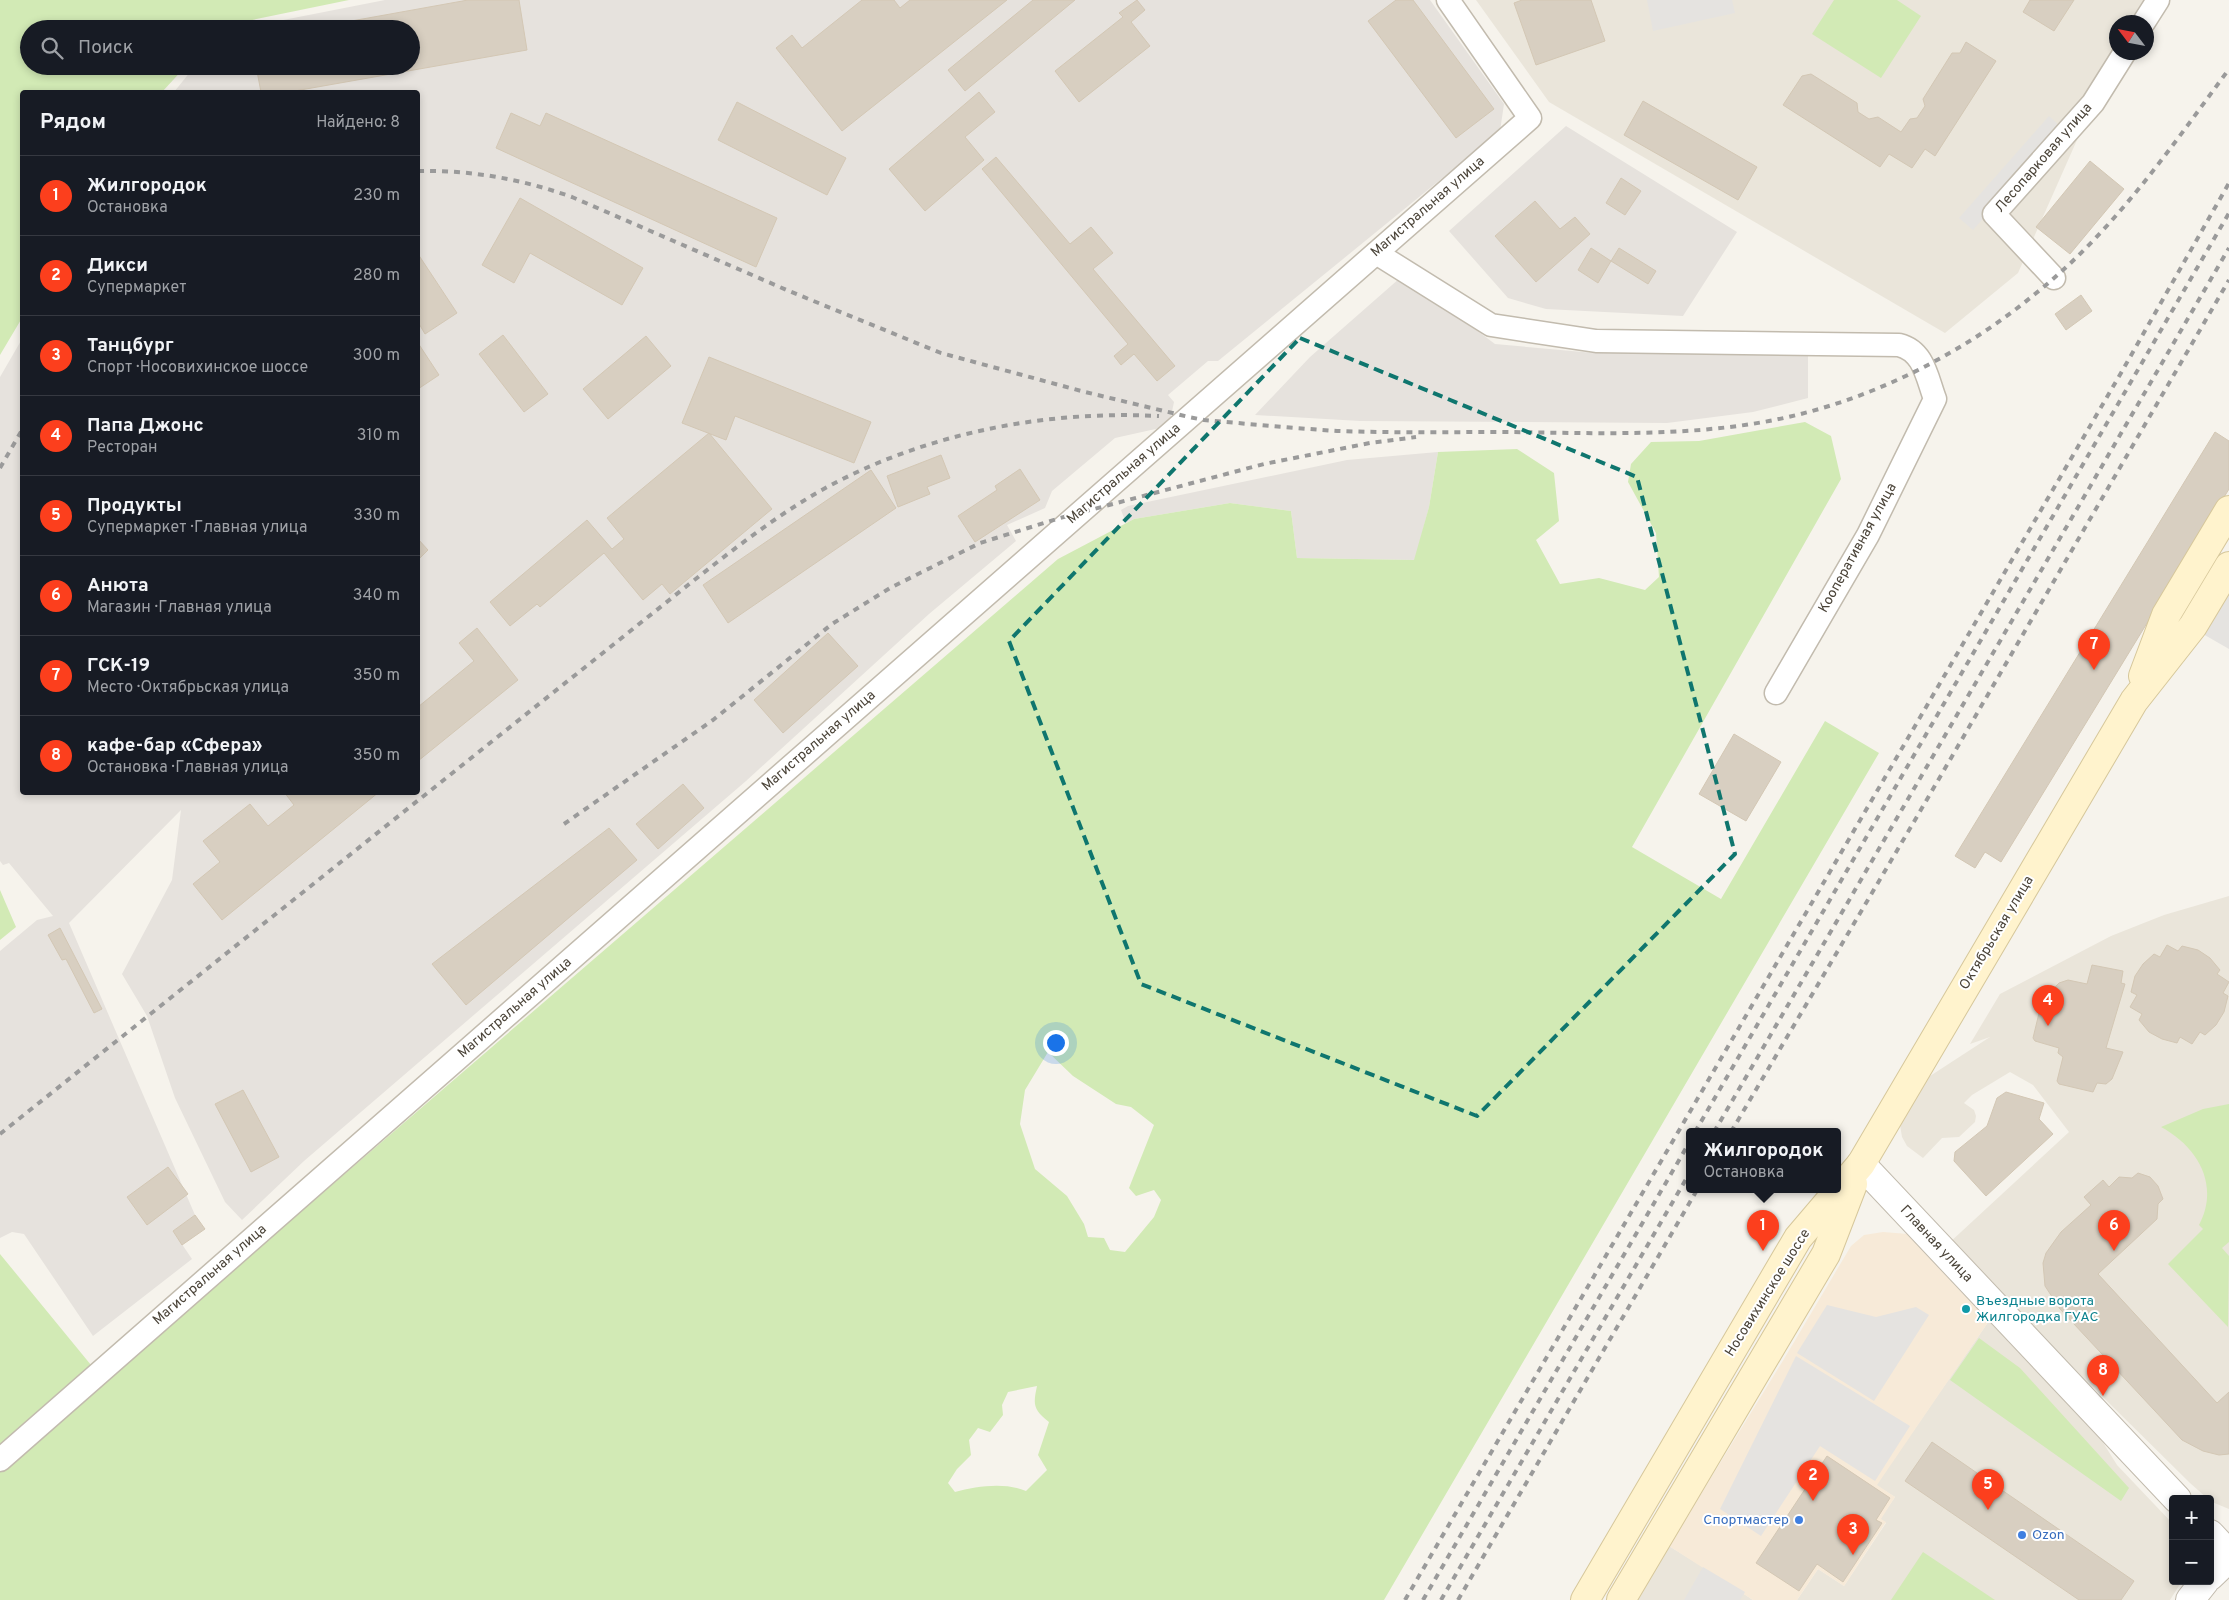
<!DOCTYPE html>
<html lang="ru">
<meta charset="utf-8">
<style>
:root{--surface:#171b24;--page:#20242c;--text:#f1f3f6;--muted:#9ea1a6;--line:#363941;--accent:#fc3f1d}
body{margin:0;font-family:Overpass,sans-serif;background:var(--page);color:var(--text)}
.controls{position:absolute;right:15px;bottom:15px;display:grid;overflow:hidden;border-radius:5px;box-shadow:0 2px 8px #0003}
.controls button{width:45px;height:45px;display:grid;place-items:center;padding:0;border:0;border-bottom:1px solid var(--line);background:var(--surface);color:var(--text);font:25px sans-serif}
.compass{position:absolute;left:2109px;top:15px;width:45px;height:45px;border-radius:50%;background:var(--surface);box-shadow:0 2px 8px #0003;rotate:302deg}
.you{position:absolute;left:1055px;top:1042px;width:18px;height:18px;margin:-12px;border:4px solid #fff;border-radius:50%;background:#1a73e8;box-shadow:0 0 0 8px #1a73e833}
.badge{display:grid;place-items:center;width:32px;height:32px;border-radius:50%;background:var(--accent);color:#fff;font-size:16px;font-weight:700}
.pin{position:absolute;translate:-50% -41px;filter:drop-shadow(0 1px 2px #0008)}
.pin::after{content:'';position:absolute;top:26px;width:18px;height:15px;background:inherit;clip-path:polygon(0 0,100% 0,50% 100%)}
.popup{position:absolute;left:1686px;top:1128px;width:155px;height:65px;box-sizing:border-box;display:grid;place-content:center;border-radius:5px;background:var(--surface);filter:drop-shadow(0 1px 4px #0005);font-size:16px;white-space:nowrap;color:var(--muted)}
.popup b{font-size:19px;color:var(--text)}
.popup::after{content:'';position:absolute;left:50%;top:100%;margin-left:-10px;border:10px solid transparent;border-top-color:var(--surface)}
.list{margin:0;padding:0;list-style:none}
h2{display:flex;justify-content:space-between;align-items:center;height:65px;margin:0;padding:0 20px;font-size:21px}
h2 small{font-size:16px;font-weight:400;color:var(--muted)}
.list li{display:grid;grid-template-columns:32px 1fr auto;gap:15px;align-items:center;box-sizing:border-box;height:80px;padding:0 20px;border-top:1px solid var(--line)}
.list b{display:block;font-size:19px;white-space:nowrap}
.list p{margin:0;font-size:16px;white-space:nowrap;color:var(--muted)}
.list em{font-size:16px;font-style:normal;color:var(--muted)}
.icon{flex:none;width:28px;height:28px;fill:none;stroke:currentColor;stroke-width:2;stroke-linecap:round;stroke-linejoin:round}
.map{position:relative;flex:none;width:2229px;height:1600px;overflow:hidden}
.search{position:absolute;background:var(--surface);box-shadow:0 2px 8px #0003;left:20px;top:20px;width:400px;height:55px;display:flex;align-items:center;gap:12px;box-sizing:border-box;padding:0 18px;border-radius:28px;color:var(--muted);font-size:19px}
.panel{position:absolute;background:var(--surface);box-shadow:0 2px 8px #0003;left:20px;top:90px;width:400px;height:705px;border-radius:5px}
.map>svg:first-child{display:block}
</style>
<div class="map">
<svg width="2229" height="1600" viewBox="0 0 2229 1600">
<rect width="100%" height="100%" fill="#f6f3ec"/>
<!-- residential -->
<path fill="#eae5da" d="M1476 0H2153L2141 22H2116V52L2018 273 1945 333 1549 102Z
M2229 896V1509L2212 1502 2210 1499H2208L2190 1483 1948 1244 2069 1132 2033 1085 2010 1072 1972 1095 1964 1103 1974 1110 1976 1116 1975 1122 1959 1137 1942 1138 1923 1158 1907 1146 1902 1137 1900 1125 1927 1078 1990 1037 1970 1044 2000 994 2111 936 2164 915Z
M1991 1318 2094 1428 2117 1465 2173 1524V1581H2182L2170 1600H1797L1818 1569 1844 1586 1886 1523 1880 1519 1895 1497 1876 1485Z
M1669 1546 1703 1567 1753 1600H1636Z"/>
<!-- commercial -->
<path fill="#f7ead8" d="M1883 1232 1908 1234 1991 1318 1877 1485 1895 1497 1881 1519 1886 1522 1844 1586 1818 1569 1797 1600H1753L1669 1546 1784 1359 1851 1246 1864 1235Z"/>
<!-- industrial -->
<path fill="#e6e2dd" d="M385 0H1430L1504 104 1500 131 1218 361H1208L1168 395 1174 402 1169 426 1115 438 1052 491 1045 508 1007 525 1016 541 929 614 746 781 304 1161 242 1220 225 1202 175 1098 147 1016 122 974 172 880 181 810 69 923 195 1215 173 1231 192 1259 93 1336 24 1234 12 1232 0 1238V951L37 920 53 916 9 863 3 865 0 861V377L22 339V792H418V92H174L195 66H411V29H238Z
M1566 126 1737 232 1683 316 1546 309 1508 298 1449 231Z
M1400 278 1452 312 1495 344 1594 353 1808 350V398L1753 412 1667 423 1360 421 1255 415 1310 357Z
M1438 452 1429 507 1415 560 1297 558 1291 511 1230 503 1134 519 1126 523 1121 510 1128 506 1347 460Z"/>
<!-- green -->
<path fill="#d2eab5" fill-rule="evenodd" d="M0 0H349L223 26 220 29H29V66H186L162 92H22V318L0 355Z
M1834 0H1897L1921 16 1881 78 1812 34Z
M1805 422 1831 436 1841 479 1632 847 1721 899 1825 721 1879 753 1384 1600H0V1471L1058 559 1134 519 1230 503 1291 511 1297 558 1414 560 1429 507 1438 452 1517 449 1554 473 1559 521 1536 540 1560 584 1599 578 1645 590 1659 577 1656 533 1628 482 1631 464 1651 442 1699 441ZM1048 1052 1073 1076 1116 1104 1131 1107 1154 1125 1129 1188 1136 1196 1154 1190 1161 1200 1154 1217 1125 1252 1110 1250 1104 1238 1088 1237 1084 1224 1067 1196 1035 1169 1020 1124 1025 1090ZM1037 1386C1033 1405 1033 1409 1049 1422L1038 1455 1047 1470 1026 1491C1005 1482 977 1486 955 1492L948 1483 957 1469 971 1455 969 1440 978 1428 990 1432 1003 1415 1002 1405 1008 1392Z
M0 890 16 927 0 940Z
M2229 1104V1242L2222 1248 2229 1256 2228 1327 2168 1264 2203 1229 2199 1225C2220 1185 2198 1147 2161 1127L2203 1109Z
M0 1254 91 1365 0 1444Z
M1979 1338 2020 1368 2129 1488 2121 1501 1950 1380Z
M1923 1552 1995 1600H1891Z"/>
<!-- parking -->
<path fill="#e5e3e0" d="M1647 0H1732L1735 13 1653 31Z
M2049 116 2063 129 1973 230 1959 218Z
M2229 591V649L2203 634Z
M1827 1305 1876 1317 1916 1307 1929 1315 1874 1401 1797 1353Z
M1796 1356 1910 1426 1875 1481 1820 1446 1761 1536 1720 1509Z
M1703 1567 1745 1592 1740 1600H1684Z"/>
<!-- building -->
<path fill="#d8cfc1" stroke="#d3c7b4" d="M468 0H519L527 50 289 92H261L256 66H411V29H307Z
M862 0H894L900 8 910 0H1007L842 131 776 48 792 35 802 48Z
M1033 0H1075L965 91 948 70Z
M1137 0 1145 10 1131 22 1150 46 1079 102 1055 71 1123 17 1119 13Z
M1396 0H1413L1494 109 1456 138 1368 21Z
M1522 0H1591L1605 41 1536 65 1514 3Z
M2030 0H2074L2054 31 2023 12Z
M1966 42 1996 61 1935 156 1925 149 1912 168 1889 154 1880 167 1783 105 1802 76 1811 74 1857 103 1858 112 1869 119 1878 117 1901 132 1910 119 1917 118 1925 106 1923 99 1952 53H1960Z
M979 92 995 112 965 137 984 160 925 211 889 169Z
M1643 101 1757 167 1738 200 1624 135Z
M737 102 846 158 827 195 718 140Z
M511 113 540 126 546 113 777 218 756 267 496 148Z
M996 157 1070 244 1091 227 1113 253 1093 269 1175 366 1157 381 1134 354 1121 365 1114 356 1128 344 982 169Z
M2090 161 2124 189 2070 254 2036 227Z
M1621 178 1641 191 1625 215 1606 203Z
M520 198 643 268 622 305 530 253 514 283 482 265Z
M1535 201 1560 229 1575 217 1590 234 1536 282 1495 236Z
M1591 248 1611 261 1598 283 1578 270Z
M1619 248 1656 271 1648 284 1611 261Z
M418 254 457 313 425 334 418 322Z
M2081 295 2092 311 2066 330 2055 314Z
M503 335 548 394 524 412 479 354Z
M646 336 671 366 608 419 583 389Z
M418 343 439 375 418 389Z
M709 357 871 422 854 463 735 416 726 440 682 423Z
M2215 432 2229 441V489L2001 862 1985 852 1975 868 1955 856Z
M709 433 772 509 670 594 662 584 643 600 604 553 540 607 537 604 510 626 490 602 587 520 612 549 624 539 607 518Z
M941 455 950 478 927 487 930 494 898 507 887 476Z
M1020 469 1040 500 975 542 958 516 997 490 995 486Z
M871 470 896 508 728 623 703 585Z
M418 539 428 550 418 560Z
M477 628 518 680 418 761V707L474 661 459 643Z
M828 633 858 666 783 733 754 700Z
M1734 734 1781 762 1746 821 1699 794Z
M683 784 704 808 658 849 636 824Z
M284 792H379L222 920 193 884 220 862 203 841 250 804 268 826 294 805Z
M609 828 637 860 466 1005 432 964Z
M60 928 102 1009 94 1013 66 959 62 960 48 935Z
M2167 945 2178 951 2182 946 2198 950 2210 958 2220 970 2217 974 2229 982 2223 993 2228 996 2224 1012 2216 1025 2205 1035 2200 1032 2192 1044 2180 1037 2177 1043 2162 1039 2149 1032 2139 1020 2142 1014 2130 1007 2137 995 2131 992 2135 976 2143 964 2154 954 2160 957Z
M2092 965 2123 971 2121 983 2125 984 2106 1048 2123 1052 2112 1079 2106 1084 2097 1083 2093 1092 2059 1084 2057 1081 2063 1057 2058 1053 2059 1048 2035 1041 2033 1038 2040 1009 2044 1006 2047 1008 2055 987 2059 983 2068 980 2087 984Z
M243 1090 279 1157 251 1172 215 1104Z
M2006 1092 2044 1103 2039 1119 2053 1134 1986 1196 1954 1161 1955 1152 1987 1126 1997 1098Z
M168 1167 188 1194 147 1225 127 1197Z
M2138 1173 2150 1177 2158 1186 2163 1199 2158 1204 2157 1219 2098 1274 2217 1403 2229 1392V1454L2219 1455 2203 1451 2182 1440 2060 1309 2045 1286 2043 1263 2046 1253 2061 1232 2091 1205 2084 1197 2103 1180 2109 1187 2119 1177 2132 1178Z
M195 1215 205 1229 182 1245 173 1231Z
M1932 1442 2134 1581 2121 1600H2079L1905 1481Z
M1827 1456 1890 1498 1876 1520 1882 1523 1843 1582 1817 1564 1799 1591 1756 1563Z"/>
<g fill="none" stroke-linecap="round" stroke-linejoin="round">
<defs>
<path id="minor" d="M2144 22 2158 0
M1376 253 1491 325 1596 341 1899 345C1924 351 1927 378 1935 399L1868 535 1776 693
M2054 278 1994 214 2093 103 2125 52
M0 1460 1530 118 1448 0"/>
<path id="tertiary" d="M1861 1164 2177 1499
M2210 1534 2229 1554
M2210 1576 2229 1558
M2190 1600 2205 1581"/>
<path id="secondary" d="M2143 676 2166 615 2229 510
M1585 1600 1798 1238 1861 1164 2134 701 2193 626 2229 566
M1621 1600 1826 1254 1853 1184"/>
</defs>
<!-- minor casing -->
<use href="#minor" stroke="#c2bbae" stroke-width="25"/>
<!-- tertiary casing -->
<use href="#tertiary" stroke="#c2bbae" stroke-width="30"/>
<!-- secondary casing -->
<use href="#secondary" stroke="#d6c79b" stroke-width="30"/>
<!-- minor -->
<use href="#minor" stroke="#fff" stroke-width="22"/>
<!-- tertiary -->
<use href="#tertiary" stroke="#fff" stroke-width="28"/>
<!-- secondary -->
<use href="#secondary" stroke="#fff3cd" stroke-width="28"/>
<!-- rail -->
<path stroke="#9a9a9a" stroke-width="4" stroke-dasharray="6 6" stroke-linecap="butt" d="M418 171C472 170 521 179 572 197L789 291 941 353 1085 392 1189 417 1204 420C1248 424 1293 428 1337 431 1394 433 1450 432 1507 432 1594 433 1683 437 1769 421 1865 403 1960 356 2035 294 2113 232 2170 149 2229 69
M0 468 22 430
M564 824 713 720 832 624 890 588 980 543 1060 518 1264 464 1370 443 1416 437
M1695 1132 2229 213
M1714 1132 2229 248
M1731 1132 1915 820 2229 280
M0 1134 688 585C730 552 773 518 820 491 922 434 1043 410 1159 416
M1405 1600 2121 373 2229 183
M1423 1600 1689 1143
M1441 1600 1689 1174
M1458 1600 1697 1190"/>
</g>
<!-- marked area -->
<path fill="none" stroke="#0f766e" stroke-width="4" stroke-dasharray="10 6" stroke-linejoin="round" d="M1300 338 1637 477 1735 854 1477 1116 1141 984 1009 641Z"/>
<!-- markers -->
<circle fill="#0f9aa8" stroke="#fff" stroke-width="2" cx="1966" cy="1309" r="5"/>
<g fill="#3f7fe0" stroke="#fff" stroke-width="2">
<circle cx="1799" cy="1520" r="5"/>
<circle cx="2022" cy="1535" r="5"/>
</g>
<g text-anchor="middle" dominant-baseline="central" stroke-width="4" stroke-linejoin="round" paint-order="stroke">
<!-- street labels -->
<g font-size="14" fill="#4b4439" stroke="#fff">
<text transform="translate(2044 158) rotate(-49)">Лесопарковая улица</text>
<text transform="translate(1428 207) rotate(-41)">Магистральная улица</text>
<text transform="translate(1124 474) rotate(-41)">Магистральная улица</text>
<text transform="translate(1858 548) rotate(-61)">Кооперативная улица</text>
<text transform="translate(819 741) rotate(-41)">Магистральная улица</text>
<text transform="translate(1997 933) rotate(-59)">Октябрьская улица</text>
<text transform="translate(515 1008) rotate(-41)">Магистральная улица</text>
<text transform="translate(1936 1244) rotate(47)">Главная улица</text>
<text transform="translate(210 1275) rotate(-41)">Магистральная улица</text>
<text transform="translate(1768 1293) rotate(-58)">Носовихинское шоссе</text>
</g>
<!-- culture labels -->
<g font-size="14" fill="#0d838f" stroke="#fff" text-anchor="start">
<text x="1976" y="1301">Въездные ворота<tspan x="1976" dy="16">Жилгородка ГУАС</tspan></text>
</g>
<!-- shop labels -->
<g font-size="14" fill="#366cbe" stroke="#fff" text-anchor="end">
<text x="1789" y="1520">Спортмастер</text>
<text x="2032" y="1535" text-anchor="start">Ozon</text>
</g>
</g>
</svg>
<div class="controls">
<button>+</button>
<button>−</button>
</div>
<svg class="compass" viewBox="-18 -18 36 36"><path d="M0-13l5 13h-10z" fill="#e53935"/><path d="M0 13l5-13h-10z" fill="#9ea1a6"/></svg>
<div class="you"></div>
<div class="pin badge" style="left:1763px;top:1251px">1</div>
<div class="popup"><b>Жилгородок</b>Остановка</div>
<div class="pin badge" style="left:1813px;top:1501px">2</div>
<div class="pin badge" style="left:1853px;top:1555px">3</div>
<div class="pin badge" style="left:2048px;top:1026px">4</div>
<div class="pin badge" style="left:1988px;top:1510px">5</div>
<div class="pin badge" style="left:2114px;top:1251px">6</div>
<div class="pin badge" style="left:2094px;top:670px">7</div>
<div class="pin badge" style="left:2103px;top:1396px">8</div>
<div class="search"><svg class="icon" aria-label="search" viewBox="0 0 24 24"><circle cx="10" cy="10" r="6"/><path d="M15 15l6 6"/></svg>Поиск</div>
<section class="panel">
<h2>Рядом<small>Найдено: 8</small></h2>
<ul class="list">
<li><span class="badge">1</span><div><b>Жилгородок</b><p>Остановка</p></div><em>230 m</em></li>
<li><span class="badge">2</span><div><b>Дикси</b><p>Супермаркет</p></div><em>280 m</em></li>
<li><span class="badge">3</span><div><b>Танцбург</b><p>Спорт · Носовихинское шоссе</p></div><em>300 m</em></li>
<li><span class="badge">4</span><div><b>Папа Джонс</b><p>Ресторан</p></div><em>310 m</em></li>
<li><span class="badge">5</span><div><b>Продукты</b><p>Супермаркет · Главная улица</p></div><em>330 m</em></li>
<li><span class="badge">6</span><div><b>Анюта</b><p>Магазин · Главная улица</p></div><em>340 m</em></li>
<li><span class="badge">7</span><div><b>ГСК-19</b><p>Место · Октябрьская улица</p></div><em>350 m</em></li>
<li><span class="badge">8</span><div><b>кафе-бар «Сфера»</b><p>Остановка · Главная улица</p></div><em>350 m</em></li>
</ul>
</section>
</div>
